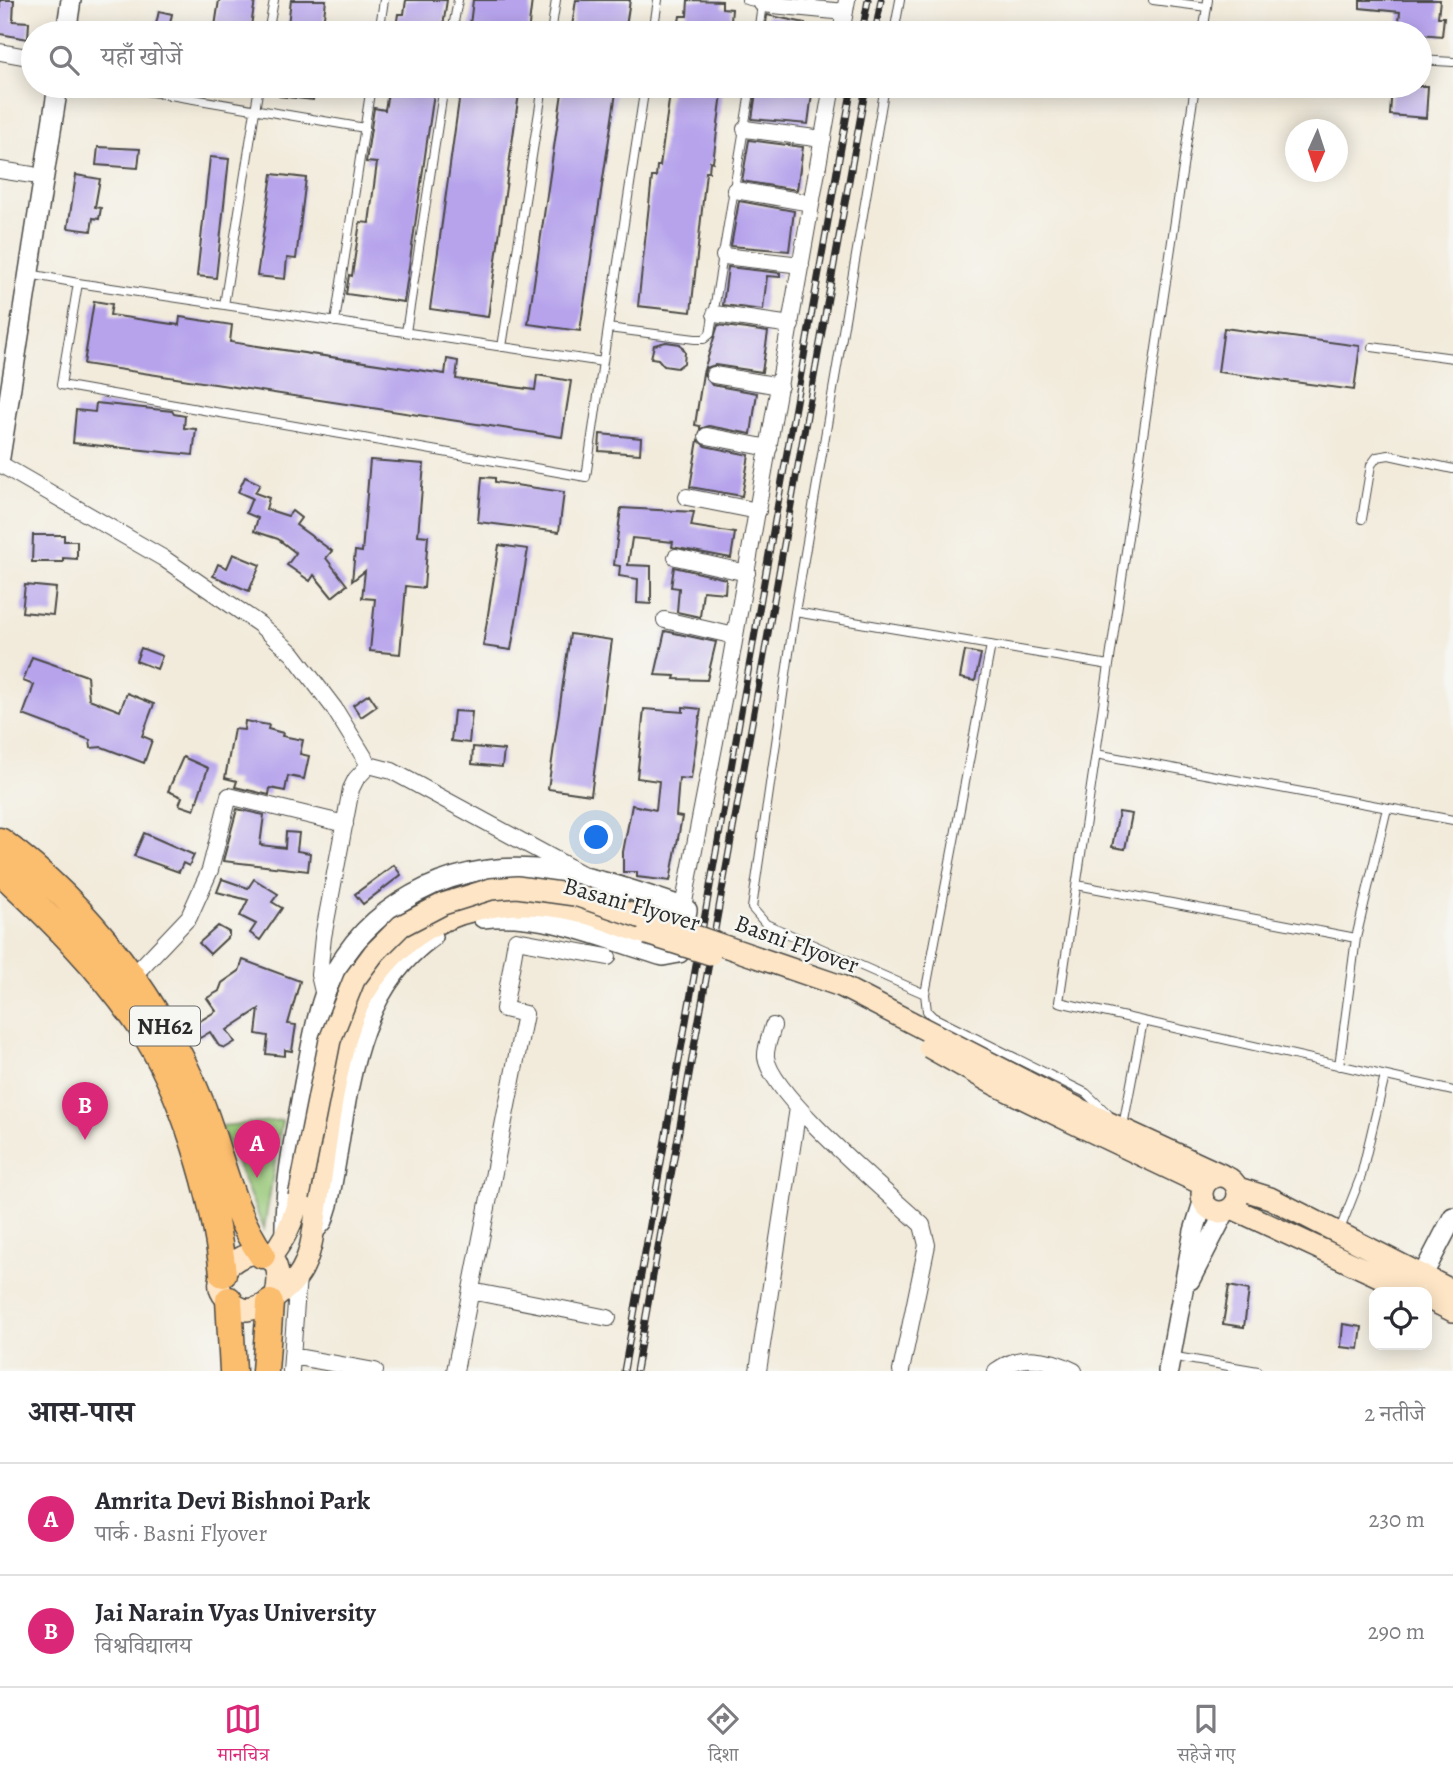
<!DOCTYPE html>
<html lang="hi">
<meta charset="utf-8">
<style>
:root{--surface:#fff;--page:#f7f7f7;--text:#2b2b33;--muted:#7c7c81;--line:#e1e1e2;--accent:#db2777}
body{margin:0;font-family:Alegreya,"Noto Serif Devanagari",serif;background:var(--page);color:var(--text)}
.controls{position:absolute;right:21px;bottom:21px;display:grid;overflow:hidden;border-radius:14px;box-shadow:0 4px 18px #0003}
.controls button{width:63px;height:63px;display:grid;place-items:center;padding:0;border:0;border-bottom:2px solid var(--line);background:var(--surface);color:var(--text);font:35px sans-serif}
.compass{position:absolute;left:1285px;top:119px;width:63px;height:63px;border-radius:50%;background:var(--surface);box-shadow:0 4px 18px #0003;rotate:183deg}
.you{position:absolute;left:597px;top:838px;width:24px;height:24px;margin:-18px;border:5px solid #fff;border-radius:50%;background:#1a73e8;box-shadow:0 0 0 10px #1a73e833}
.badge{display:grid;place-items:center;width:46px;height:46px;border-radius:50%;background:var(--accent);color:#fff;font-size:23px;font-weight:700}
.pin{position:absolute;translate:-50% -58px;filter:drop-shadow(0 2px 4px #0008)}
.pin::after{content:'';position:absolute;top:37px;width:24px;height:21px;background:inherit;clip-path:polygon(0 0,100% 0,50% 100%)}
.list{margin:0;padding:0;list-style:none}
h2{display:flex;justify-content:space-between;align-items:center;height:91px;margin:0;padding:0 28px;font-size:30px}
h2 small{font-size:23px;font-weight:400;color:var(--muted)}
.list li{display:grid;grid-template-columns:46px 1fr auto;gap:21px;align-items:center;box-sizing:border-box;height:112px;padding:0 28px;border-top:2px solid var(--line)}
.list b{display:block;font-size:26px;white-space:nowrap}
.list p{margin:0;font-size:23px;white-space:nowrap;color:var(--muted)}
.list em{font-size:23px;font-style:normal;color:var(--muted)}
.icon{flex:none;width:38px;height:38px;fill:none;stroke:currentColor;stroke-width:2;stroke-linecap:round;stroke-linejoin:round}
.map{position:relative;flex:none;width:1453px;height:1371px;overflow:hidden}
.search{position:absolute;background:var(--surface);box-shadow:0 4px 18px #0003;left:21px;right:21px;top:21px;height:77px;display:flex;align-items:center;gap:18px;box-sizing:border-box;padding:0 24px;border-radius:38px;color:var(--muted);font-size:26px}
.sheet{height:315px;background:var(--surface)}
nav{display:flex;justify-content:space-around;align-items:center;box-sizing:border-box;height:98px;border-top:2px solid var(--line);background:var(--surface);font-size:19px;color:var(--muted)}
nav a{display:grid;justify-items:center;gap:4px}
nav .on{color:var(--accent)}
.map>svg:first-child{display:block}
</style>
<div class="map">
<svg width="1453" height="1371" viewBox="0 0 1453 1371">
<rect width="100%" height="100%" fill="#f6f6f2"/>
<filter id="ink" filterUnits="userSpaceOnUse"><feTurbulence type="fractalNoise" baseFrequency=".0143" numOctaves="2"/><feDisplacementMap in="SourceGraphic" scale="14" xChannelSelector="R" yChannelSelector="G"/><feConvolveMatrix kernelMatrix="1 2 1 2 8 2 1 2 1" color-interpolation-filters="sRGB"/></filter>
<filter id="wash" filterUnits="userSpaceOnUse"><feTurbulence type="fractalNoise" baseFrequency=".00686" numOctaves="4" result="noise"/><feDisplacementMap in="SourceGraphic" scale="28" xChannelSelector="R" yChannelSelector="G"/><feGaussianBlur stdDeviation="1.57" result="paint"/><feColorMatrix in="noise" values="0 0 0 0 0 0 0 0 0 0 0 0 0 0 0 0 0 1.4 0 .05"/><feComposite in="paint" operator="in"/></filter>
<g filter="url(#wash)">
<rect width="100%" height="100%" fill="#f2ebdb"/>
<!-- green -->
<path fill="#98c878" stroke="#627a52" stroke-width="2" d="M282 1120 264 1229 221 1126Z"/>
<g id="blocks">
<!-- building -->
<path fill="#b6a3ec" d="M0 0H14L13 21 29 22 28 39 0 34Z
M219 0H255L250 33H214Z
M291 0H326L322 33H287Z
M406 0H447L442 33H395L398 14H404Z
M473 0H532L528 33H469Z
M576 0H630L625 33H571Z
M688 0 722 1V8L732 9 730 33H677L680 16H687Z
M1360 0H1440L1438 17H1444L1442 36 1398 32 1400 12 1360 8Z
M159 11 172 14 168 33H154Z
M767 15 805 23 803 33H765Z
M280 86H315L313 100 279 96Z
M389 86H435L404 302 346 294 349 275 352 276 360 222 369 223 377 163 366 162 374 108 385 110Z
M461 86H520L488 317 430 309Z
M563 86H617L580 331 528 324Z
M671 86H723L713 162 710 161 709 172H706L691 312 638 306 652 177H656L657 166H660Z
M757 86H813L808 124 752 119Z
M1392 86H1428L1426 118 1390 115Z
M749 140 803 147 797 190 742 181Z
M98 147 140 149 138 168 96 165Z
M210 157 229 159 216 278 197 276Z
M272 174 306 178 296 259 287 258 285 279 257 276Z
M76 175 100 179 95 207 101 208 99 219 93 218 91 231 68 228Z
M739 201 794 211 789 251 731 246Z
M728 267 780 273V277L767 276 763 310 723 305Z
M94 301 112 304 110 315 179 325 180 317 232 325 230 342 445 374 447 359 458 361 456 379 535 390 537 375 571 381 562 437 84 364Z
M718 325 768 332 762 372 715 365 706 368 704 374 712 385 757 393 751 434 709 426 700 429V426L695 425 703 373Z
M1224 328 1360 346 1354 390 1218 372Z
M666 342 680 344 685 352 684 363 677 368 664 366 658 359 651 358 654 345Z
M96 403 172 411 174 414 185 416 184 428 196 429 193 455 73 443 76 410 95 412Z
M600 434 641 438 640 454 599 451Z
M698 440 705 446 749 455 742 496 690 487Z
M370 460 424 464 418 535 428 536 424 588 406 586 400 654 370 651 375 599 362 598 365 571 352 581 355 551 362 552Z
M245 477 260 484 255 493 269 498 266 509 288 516 292 511 301 518 296 525 332 551 326 558 347 585 332 597 314 575 310 581 287 565 296 553 278 539 254 531 258 518 246 513 252 498 238 492Z
M482 477 495 478V482L564 492 559 532 478 522Z
M621 508 694 512 691 526 735 533 731 558 672 547 673 542 632 538 628 565 651 566V604L637 603 638 579 619 576 620 566 614 565Z
M33 535H64V541H77V559L63 558V562H32Z
M499 545 528 549 511 650 483 646Z
M233 554 260 565 249 591 213 576 218 564 227 568Z
M674 567 726 579 725 593 703 591 700 617 677 612 679 588 671 587Z
M25 585 56 588 53 615 22 612Z
M665 631 716 642 707 680 674 679 675 676 655 675Z
M570 634 612 640 591 795 548 789Z
M141 648 162 656 157 669 136 661Z
M965 651 981 654 975 681 960 678Z
M32 657 87 676 89 699 120 711 127 693 154 704 142 736 152 740 144 763 102 747 91 748 90 740 23 715 34 685 23 681Z
M369 694 377 706 361 717 353 705Z
M683 707 701 709 691 779 679 778 676 816 682 817 670 881 637 877V872H623V852L632 805 656 810 659 781 637 778 644 709 683 712Z
M454 711 472 712 469 743 451 741Z
M245 721 269 725 268 729 283 733 282 736 303 740 300 754 309 756 304 779 288 776 285 791 270 788 269 795 235 787 237 781 225 778 234 729 244 730Z
M473 747 504 750 502 767 472 764Z
M183 757 208 768 194 810 179 805 182 797 168 791Z
M237 809 264 815 260 845 285 848 286 832 299 833 297 851 310 853 308 871 223 861Z
M1119 812 1132 814 1125 849 1112 847Z
M144 833 194 855 189 866 183 863 179 872 134 856Z
M394 865 401 875 363 904 355 894Z
M222 879 248 888 254 879 278 894 272 902 282 908 260 940 250 933 256 924 240 916 248 900 217 892Z
M218 926 229 932V936L210 954 199 943Z
M243 960 300 981 288 1024 296 1025 292 1051 285 1050V1056L266 1054 268 1036 256 1034 259 1009 227 1030 235 1042 225 1048 219 1046 210 1032 200 1038 194 1030 197 1023 216 1011 207 998 219 991 222 983 239 971Z
M1229 1286 1249 1290 1244 1327 1223 1324Z
M1343 1324 1362 1327 1359 1349 1341 1347Z"/>
</g>
</g>
<g filter="url(#ink)">
<use href="#blocks" fill-opacity="0" stroke="#494845" stroke-width="2"/>
<g fill="none" stroke-linecap="round" stroke-linejoin="round">
<defs>
<path id="service" d="M746 0 762 4 758 33
M1153 0 1207 7
M268 33 274 0
M379 33 384 0
M452 33 458 0
M551 33 556 0
M653 33 658 0
M894 33 900 0
M1203 33 1208 0
M1420 60 1453 62
M1195 86 1059 1002 1453 1091
M146 91 365 128
M29 274 78 283
M224 305 259 86
M335 322 371 86
M608 328 695 339H704L710 334 751 86
M406 332 444 86
M502 347 543 86
M1372 347 1453 358
M603 362 78 283 61 385 586 477 608 328 645 86
M1362 519 1371 465 1377 457 1389 455 1453 469
M795 612 885 86
M991 645 925 994 927 1011 933 1017 1086 1093 1108 1114
M1096 754 1453 820
M1077 885 1356 938
M925 994 766 924 752 908 795 612 1109 665
M1339 1066 1356 938 1387 808
M1123 1126 1143 1021
M1339 1232 1361 1176 1385 1076
M1170 1356 1258 1371"/>
<path id="minor" d="M762 4 845 12
M841 33 847 0
M0 52 33 58
M745 129 823 139
M0 170 32 175
M735 190 811 203
M724 256 801 265
M715 314 791 325
M714 375 780 386
M707 436 769 448
M0 464 163 558 259 624 293 654 334 708 369 765
M687 497 758 511
M676 557 747 573
M665 620 735 636
M683 907 730 664 832 86
M133 976 189 917 210 870 229 796 345 824
M324 996 319 975 323 937 351 789 356 779 369 765 392 771 584 875
M773 1026C771 1034 765 1048 766 1057 770 1095 890 1195 922 1225L927 1245 901 1371
M471 1291 608 1318
M292 1356 375 1371
M291 1371 298 1276
M455 1371 525 1014 504 1009 516 940 608 957
M758 1371 798 1108
M996 1371C1020 1353 1049 1358 1074 1371"/>
<path id="tertiary" d="M66 33 71 0
M0 457 58 86
M316 1229 323 1221 328 1205C348 1112 346 998 432 937
M285 1235C284 1184 295 1134 304 1084 310 1054 314 1024 324 996 339 957 365 925 399 903 494 841 584 874 683 907L687 910 679 953 663 956C605 939 543 910 483 918
M1190 1280 1225 1212
M1416 1288 1453 1217
M1168 1371 1194 1231 1203 1202"/>
<path id="secondary" d="M1081 1110 1222 1175
M1082 1127 1204 1185
M1202 1194a18 18 0 1 1 36 0a18 18 0 1 1-36 0Z
M1238 1188 1270 1198 1453 1291
M1232 1208 1413 1292
M269 1259C285 1239 293 1222 299 1197
M276 1295C295 1206 165 1283 247 1310 266 1308 286 1291 298 1276 312 1257 314 1226 317 1204 326 1147 331 1087 348 1031 361 985 398 941 442 921 481 904 523 900 566 908 593 913 621 926 647 934
M1427 1298 1453 1311"/>
<path id="trunk" d="M0 841C91 908 161 1003 202 1106 221 1156 231 1211 262 1255
M0 871C51 918 99 966 139 1024 183 1089 215 1197 223 1274
M229 1300 233 1371
M265 1371 270 1303"/>
</defs>
<!-- service casing -->
<use href="#service" stroke="#494845" stroke-width="10"/>
<!-- minor casing -->
<use href="#minor" stroke="#494845" stroke-width="18"/>
<!-- tertiary casing -->
<use href="#tertiary" stroke="#494845" stroke-width="22"/>
<!-- secondary casing -->
<use href="#secondary" stroke="#494845" stroke-width="24"/>
<!-- trunk casing -->
<use href="#trunk" stroke="#494845" stroke-width="29"/>
<!-- service -->
<use href="#service" stroke="#fff" stroke-width="8"/>
<!-- minor -->
<use href="#minor" stroke="#fff" stroke-width="16"/>
<!-- tertiary -->
<use href="#tertiary" stroke="#fff" stroke-width="19"/>
<!-- secondary -->
<use href="#secondary" stroke="#fde5c5" stroke-width="21"/>
<!-- trunk -->
<use href="#trunk" stroke="#fbbd6e" stroke-width="26"/>
<defs>
<path id="rail" d="M862 33 868 0
M875 33 881 0
M624 1371 852 86
M636 1371 866 86"/>
</defs>
<!-- rail casing -->
<use href="#rail" stroke="#2b2b2b" stroke-width="7"/>
<!-- rail -->
<use href="#rail" stroke="#f6f6f2" stroke-width="4.5" stroke-dasharray="13" stroke-linecap="butt"/>
<defs>
<path id="secondary-bridge" d="M647 934 710 954
M929 1047 996 1085 1082 1127
M299 1197 330 1040 354 980 374 953 401 926 443 904 491 889 517 887 575 895 841 986 1081 1110"/>
</defs>
<!-- secondary-bridge casing -->
<use href="#secondary-bridge" stroke="#494845" stroke-width="24" stroke-linecap="butt"/>
<!-- secondary-bridge -->
<use href="#secondary-bridge" stroke="#fde5c5" stroke-width="21"/>
</g>
</g>
<g text-anchor="middle" dominant-baseline="central" stroke-width="5" stroke-linejoin="round" paint-order="stroke">
<!-- shield labels -->
<rect fill="#f6f6f2" stroke="#686867" stroke-width="2" x="130" y="1006.5" width="70" height="39" rx="5"/>
<g font-size="23" font-weight="bold" fill="#2b2b2b">
<text x="165" y="1026">NH62</text>
</g>
<!-- street labels -->
<g font-size="24" fill="#2b2b2b" stroke="#f6f6f2">
<text transform="translate(632 904) rotate(16)">Basani Flyover</text>
<text transform="translate(797 944) rotate(20)">Basni Flyover</text>
</g>
</g>
</svg>
<div class="controls">
<button><svg class="icon" aria-label="locate" viewBox="0 0 24 24"><circle cx="12" cy="12" r="6"/><path d="M12 2v4M12 18v4M2 12h4M18 12h4"/></svg></button>
</div>
<svg class="compass" viewBox="-18 -18 36 36"><path d="M0-13l5 13h-10z" fill="#e53935"/><path d="M0 13l5-13h-10z" fill="#7c7c81"/></svg>
<div class="you"></div>
<div class="pin badge" style="left:257px;top:1178px">A</div>
<div class="pin badge" style="left:85px;top:1140px">B</div>
<div class="search"><svg class="icon" aria-label="search" viewBox="0 0 24 24"><circle cx="10" cy="10" r="6"/><path d="M15 15l6 6"/></svg>यहाँ खोजें</div>
</div>
<section class="sheet">
<h2>आस-पास<small>2 नतीजे</small></h2>
<ul class="list">
<li><span class="badge">A</span><div><b>Amrita Devi Bishnoi Park</b><p>पार्क · Basni Flyover</p></div><em>230 m</em></li>
<li><span class="badge">B</span><div><b>Jai Narain Vyas University</b><p>विश्वविद्यालय</p></div><em>290 m</em></li>
</ul>
</section>
<nav>
<a class="on"><svg class="icon" aria-label="map" viewBox="0 0 24 24"><path d="M3 6l6-2 6 2 6-2v14l-6 2-6-2-6 2zM9 4v14M15 6v14"/></svg>मानचित्र</a>
<a><svg class="icon" aria-label="directions" viewBox="0 0 24 24"><path d="M12 3l9 9-9 9-9-9zM9 14v-3h6M13 9l2 2-2 2"/></svg>दिशा</a>
<a><svg class="icon" aria-label="saved" viewBox="0 0 24 24"><path d="M7 4h10v16l-5-4-5 4z"/></svg>सहेजे गए</a>
</nav>
